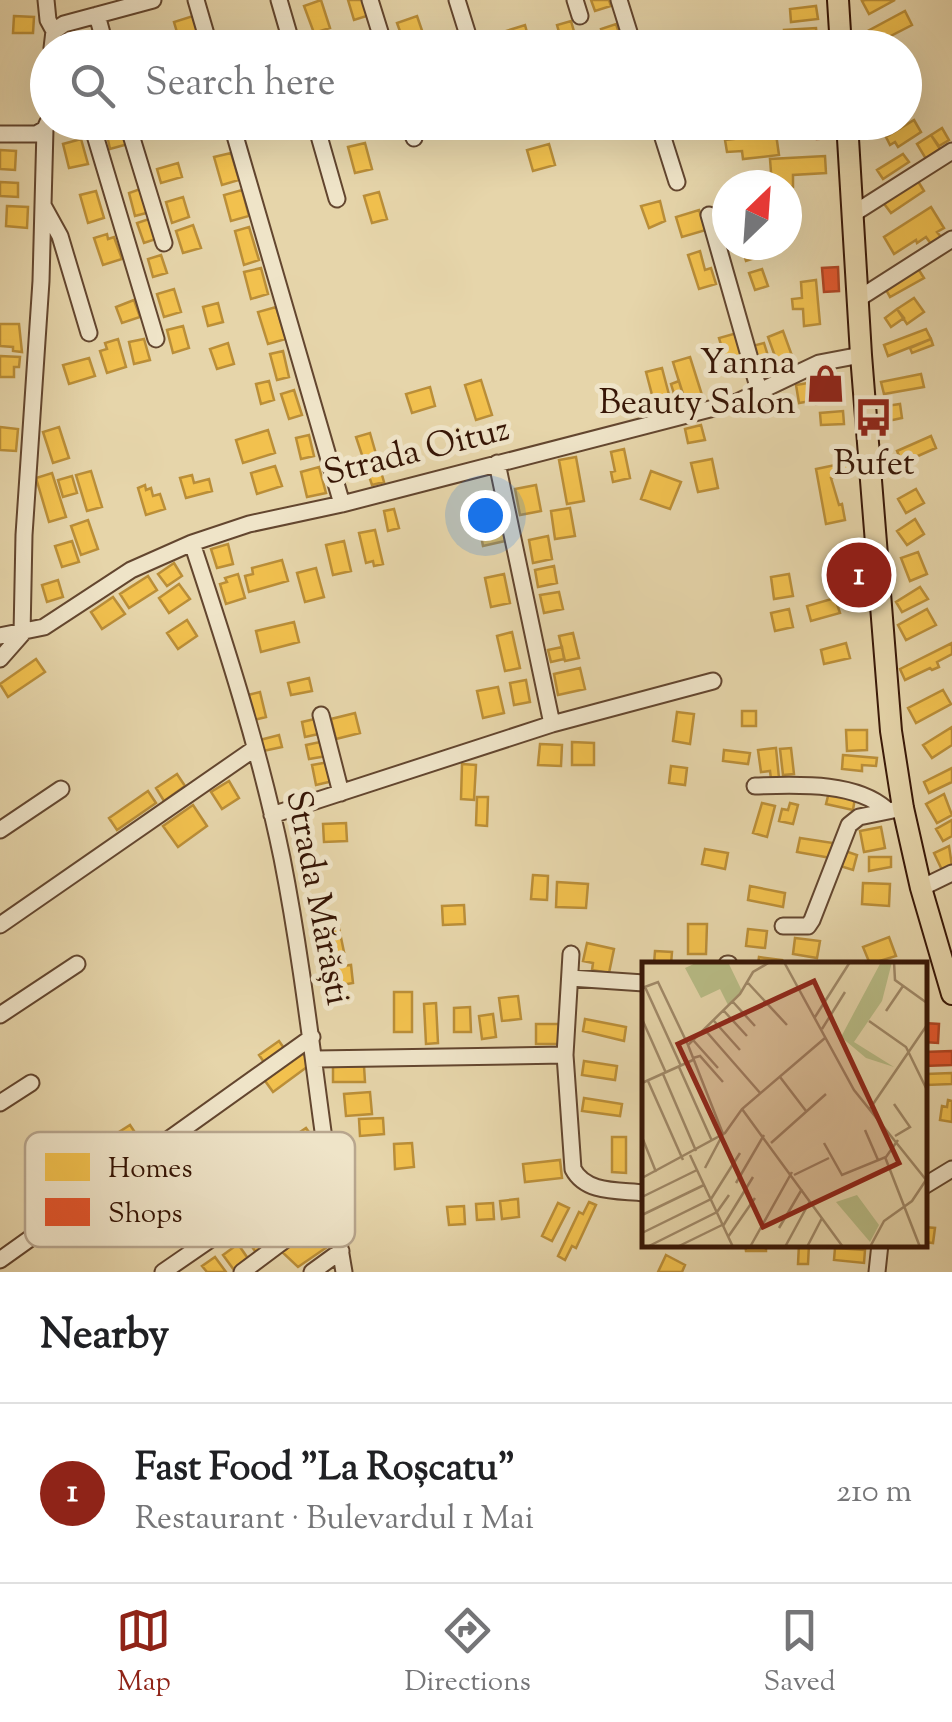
<!DOCTYPE html>
<meta charset="utf-8">
<style>
:root{--surface:#fff;--page:#f2f2f2;--text:#202124;--muted:#757577;--line:#e0e0e0;--accent:#8f2418}
body{margin:0;font-family:"Sorts Mill Goudy",serif;background:var(--page);color:var(--text)}
.compass{position:absolute;left:712px;top:170px;width:90px;height:90px;border-radius:50%;background:var(--surface);box-shadow:0 10px 40px #0002;rotate:25deg}
.you{position:absolute;left:485px;top:515px;width:35px;height:35px;margin:-25px;border:8px solid #fff;border-radius:50%;background:#1a73e8;box-shadow:0 0 0 15px #1a73e833}
.badge{display:grid;place-items:center;width:65px;height:65px;border-radius:50%;background:var(--accent);color:#fff;font-size:32px;font-weight:700}
.pin{position:absolute;translate:-50% -50%;border:5px solid #fff;box-shadow:0 2px 10px #0006}
.list{margin:0;padding:0;list-style:none}
h2{display:flex;justify-content:space-between;align-items:center;height:130px;margin:0;padding:0 40px;font-size:42px}
h2 small{font-size:32px;font-weight:400;color:var(--muted)}
.list li{display:grid;grid-template-columns:65px 1fr auto;gap:30px;align-items:center;box-sizing:border-box;height:180px;padding:0 40px;border-top:2px solid var(--line)}
.list b{display:block;font-size:38px;white-space:nowrap}
.list p{margin:0;font-size:32px;white-space:nowrap;color:var(--muted)}
.list em{font-size:32px;font-style:normal;color:var(--muted)}
.icon{flex:none;width:55px;height:55px;fill:none;stroke:currentColor;stroke-width:2;stroke-linecap:round;stroke-linejoin:round}
.map{position:relative;flex:none;width:952px;height:1272px;overflow:hidden}
.search{position:absolute;background:var(--surface);box-shadow:0 10px 40px #0002;left:30px;right:30px;top:30px;height:110px;display:flex;align-items:center;gap:25px;box-sizing:border-box;padding:0 35px;border-radius:55px;color:var(--muted);font-size:38px}
.sheet{height:310px;background:var(--surface)}
nav{display:flex;justify-content:space-around;align-items:center;box-sizing:border-box;height:140px;border-top:2px solid var(--line);background:var(--surface);font-size:28px;color:var(--muted)}
nav a{display:grid;justify-items:center;gap:5px}
nav .on{color:var(--accent)}
.map>svg:first-child{display:block}
</style>
<div class="map">
<svg width="952" height="1272" viewBox="0 0 952 1272">
<rect width="100%" height="100%" fill="#e6d5aa"/>
<filter id="stains"><feTurbulence type="fractalNoise" baseFrequency=".002" numOctaves="4"/><feColorMatrix values="0 0 0 0 .2 0 0 0 0 .09 0 0 0 0 .02 0 0 0 .5 -.17"/></filter>
<radialGradient id="worn" r=".72"><stop offset=".6" stop-color="#630" stop-opacity="0"/><stop offset="1" stop-color="#630" stop-opacity=".3"/></radialGradient>
<!-- homes -->
<path fill="#f2c14e" stroke="#ba8e38" stroke-width="2.5" d="M321 0 330 28 314 33 304 6Z
M348 0H365L370 15 354 20Z
M591 0H609L611 6 595 11Z
M865 0H895L869 14 862 1Z
M816 6 818 19 791 22 790 9Z
M905 11 912 25 871 46 864 33Z
M14 16 34 17 33 33H13Z
M193 16 198 34 179 39 174 22Z
M417 16 427 45 406 48 397 23Z
M571 21 577 42 563 46 557 25Z
M616 24 621 39 606 44 601 29Z
M525 25 528 36 522 37 525 44 490 47 487 37Z
M816 28 818 48H785L784 30Z
M914 120 921 132 898 147 895 142 890 145 886 137Z
M123 122 128 144 110 149 105 126Z
M342 122H358L361 132 346 137Z
M520 122H542L544 132 524 137Z
M789 122H816V133L790 135Z
M942 128 949 140 939 146 931 135Z
M776 134 779 155 743 159 742 151 727 152 725 140Z
M931 135 940 149 926 159 917 144Z
M81 139 88 164 69 168 63 144Z
M365 143 372 169 355 173 348 147Z
M549 144 555 165 533 171 527 150Z
M0 150 16 151 15 170 0 169Z
M231 153 239 180 222 185 214 157Z
M903 154 909 162 883 179 877 170Z
M825 156 826 173 793 175V187L772 185 770 159Z
M178 163 182 177 161 183 157 169Z
M916 178 924 191 891 213 882 201Z
M0 182 18 183V197L0 196Z
M143 188 150 212 135 216 129 193Z
M242 190 249 216 231 221 224 195Z
M96 191 104 218 88 223 80 195Z
M379 192 387 219 372 223 364 196Z
M183 197 189 217 172 223 166 202Z
M660 201 665 221 649 228 641 206Z
M7 206 28 207 27 228 6 226Z
M931 207 944 228 937 232 941 237 931 244 926 237 917 243 916 240 894 254 884 237Z
M699 210 706 230 682 237 676 217Z
M152 218 159 238 144 243 137 223Z
M193 225 201 248 183 253 176 231Z
M249 227 259 260 244 265 235 231Z
M107 234 108 239 114 237 122 259 103 265 94 238Z
M741 245H754L758 257 746 261Z
M700 251 705 270 711 268 716 284 699 289 688 255Z
M161 255 167 273 153 277 148 259Z
M917 267 924 278 890 297 884 286Z
M261 268 268 294 251 299 244 272Z
M762 269 768 286 755 290 749 273Z
M816 280 820 324 804 326 803 309H793L792 299 802 298 801 282Z
M174 289 181 312 164 317 157 294Z
M914 298 924 312 907 324 897 309Z
M134 300 140 317 122 323 116 307Z
M218 303 223 322 208 326 203 307Z
M276 307 286 339 268 344 258 312Z
M897 309 904 318 891 327 885 318Z
M0 324H19L22 352 13 351V347L0 346Z
M183 326 189 348 173 353 167 330Z
M926 329 931 339 888 356 884 345Z
M783 331 795 364 780 370 768 337Z
M737 333 745 356 726 361 719 338Z
M118 339 126 367 107 373 100 351 107 349 105 343Z
M144 339 150 360 134 364 129 342Z
M931 339 933 345 912 353 910 348Z
M228 343 234 364 217 369 210 349Z
M764 343 773 372 763 375 752 346Z
M283 351 289 377 277 380 270 354Z
M0 356 20 357 19 367H14V377H0Z
M690 357 702 395 685 401 673 362Z
M89 358 95 376 69 384 63 365Z
M662 368 672 406 656 410 646 372Z
M921 374 924 387 884 394 881 382Z
M481 380 492 415 476 420 465 385Z
M269 381 274 400 261 404 256 384Z
M679 381 684 397 676 400 671 384Z
M808 383 811 401 799 403 796 385Z
M430 387 435 406 412 413 406 394Z
M294 390 302 415 289 419 281 394Z
M900 404 902 418 888 421 886 406Z
M843 411 844 424 821 425 820 413Z
M701 425 705 440 688 443 685 429Z
M0 427 18 429 16 451 0 450Z
M59 427 69 458 53 463 43 432Z
M268 430 275 453 243 463 236 440Z
M370 433 384 482 372 485 356 437Z
M309 435 314 456 301 459 296 438Z
M931 436 936 448 902 463 897 451Z
M624 449 630 478 613 482 611 472 615 471 611 452Z
M576 457 584 501 567 504 559 460Z
M712 459 718 488 698 492 691 463Z
M850 462 852 474 831 478 839 505 842 504 845 520 826 524 816 469Z
M275 466 282 486 257 494 251 473Z
M319 467 326 493 307 497 301 472Z
M91 471 102 507 87 511 76 475Z
M651 471 681 482 670 509 641 499Z
M52 473 66 517 49 522 36 478Z
M192 475 194 483 209 479 212 491 186 498 180 478Z
M72 476 77 493 63 497 58 480Z
M145 485 146 490 151 488 153 496 160 494 165 509 146 515 138 488Z
M536 485 541 511 520 515 515 489Z
M916 489 924 503 906 513 898 499Z
M570 508 575 536 555 539 551 511Z
M394 509 399 528 388 531 384 511Z
M500 516 505 541 483 546 478 521Z
M915 519 924 534 907 545 897 531Z
M88 520 98 549 81 555 71 526Z
M375 530 383 564 374 566 373 561 366 563 359 533Z
M548 536 552 559 533 563 529 540Z
M72 541 79 562 62 567 55 546Z
M344 541 351 571 333 575 326 545Z
M228 544 233 564 217 568 211 549Z
M918 552 927 574 910 581 901 558Z
M282 560 288 581 249 592 245 576 253 574 252 568Z
M174 563 182 576 167 586 158 574Z
M554 566 557 583 538 587 535 570Z
M316 568 324 597 305 602 297 573Z
M851 573 853 587 835 589 833 575Z
M238 574 245 598 226 604 220 584 227 582 225 578Z
M504 574 510 603 491 607 485 578Z
M789 574 793 596 774 599 771 577Z
M148 576 157 590 129 608 120 594Z
M58 580 63 597 47 602 42 585Z
M179 584 190 599 169 613 159 598Z
M920 587 928 599 902 612 896 602Z
M559 592 563 609 544 613 540 595Z
M113 597 125 614 102 629 91 612Z
M835 598 840 613 811 621 807 606Z
M789 609 793 627 775 631 771 613Z
M927 609 936 625 906 640 898 625Z
M187 620 197 636 178 649 167 633Z
M294 622 299 642 261 652 256 631Z
M512 632 520 668 505 671 497 636Z
M573 633 579 658 565 661 559 636Z
M846 643 850 658 824 664 821 650Z
M952 643V654L937 662 939 667 932 670 930 668 905 680 900 669Z
M562 647 564 659 551 662 548 650Z
M36 659 45 672 8 697 0 684Z
M580 668 585 689 558 695 554 674Z
M309 678 312 691 291 695 288 683Z
M526 680 530 702 514 705 510 683Z
M498 687 504 713 483 718 477 691Z
M943 690 951 704 916 723 908 708Z
M260 692 266 717 254 720 248 695Z
M742 711H756V726H742Z
M677 712 694 714 690 744 673 741Z
M355 713 360 733 336 739 331 719Z
M319 718 323 733 305 737 302 722Z
M952 727V745L932 758 923 745Z
M846 730H867V750L847 751Z
M279 735 282 747 263 751 260 740Z
M325 741 327 756 309 759 306 745Z
M572 742 594 743V765H572Z
M540 744 562 745 561 766 538 765Z
M776 748 779 778 771 779 770 771 761 772 758 750Z
M791 748 794 774 783 775 780 749Z
M724 750 750 753 748 764 723 761Z
M843 755 877 758 876 766 862 765V771L842 769Z
M329 762 333 781 316 785 312 765Z
M462 764 476 765 474 800 461 799Z
M671 766 687 768 685 785 669 783Z
M952 768V782L929 793 924 782Z
M177 774 185 786 164 801 156 788Z
M229 781 239 798 222 809 211 792Z
M148 791 156 803 117 830 109 818Z
M829 792 855 798 853 810 826 804Z
M944 794 952 815 937 823 926 804Z
M477 797H488L487 826 476 825Z
M762 803 775 806 767 837 753 833Z
M790 803 798 805 793 824 779 821 782 809 788 810Z
M193 805 207 826 178 847 163 826Z
M952 820V836L943 841 936 829Z
M346 823 347 841 324 842 323 824Z
M881 827 885 848 864 852 860 831Z
M800 838 833 843 831 858 797 852Z
M949 846 952 866 942 870 934 853Z
M705 849 728 853 725 869 702 864Z
M845 851 857 855 853 870 840 866Z
M869 857H891V867L869 871Z
M533 875 548 876 547 900 531 899Z
M557 882 588 884 586 908 556 907Z
M863 883 890 884 889 906 862 904Z
M750 886 785 893 783 907 748 900Z
M464 905 465 924 443 925 442 906Z
M688 924H707L706 954H688Z
M339 928 344 952 327 956 322 932Z
M748 929 767 931 765 948 746 946Z
M889 937 896 956 870 964 863 947Z
M795 938 820 941 817 958 793 954Z
M587 943 614 949 609 973 592 970 593 963 583 961Z
M655 951 672 952 671 964H654Z
M759 957 782 960 781 964H758Z
M351 965 353 983 336 986 333 967Z
M394 992H412V1032H394Z
M518 996 521 1019 502 1021 499 998Z
M436 1003 438 1043 426 1044 424 1004Z
M470 1007 471 1032H454V1008Z
M493 1014 496 1037 482 1039 479 1016Z
M585 1019 626 1027 624 1041 583 1031Z
M536 1024H559V1044H536Z
M279 1041 286 1051 266 1065 259 1055Z
M301 1051 311 1064 273 1092 263 1078Z
M584 1061 617 1066 615 1080 582 1075Z
M364 1066 365 1082H333V1067Z
M952 1073V1084L926 1085V1074Z
M370 1092 372 1114 346 1116 344 1094Z
M584 1098 622 1104 620 1116 582 1111Z
M948 1100 952 1101V1122L940 1120 942 1106 947 1107Z
M383 1118 384 1134 360 1136 359 1119Z
M130 1125 142 1143 135 1148 138 1152 128 1159 124 1153 118 1157 108 1139Z
M306 1128 321 1149 306 1159 291 1138Z
M612 1137H626V1173L612 1172Z
M412 1143 414 1167 395 1169 394 1144Z
M560 1160 562 1178 525 1182 523 1164Z
M518 1199 519 1217 502 1219 500 1201Z
M589 1202 596 1205 576 1248 572 1246 565 1260 558 1256 579 1212 583 1214Z
M493 1203 494 1219 477 1220 476 1204Z
M558 1203 569 1208 552 1241 542 1236Z
M464 1206 465 1224 449 1225 447 1207Z
M924 1227 935 1228 933 1243 924 1242Z
M260 1229 271 1244 257 1254 246 1238Z
M310 1232 315 1238 321 1234 330 1245 298 1267 282 1252Z
M238 1244 249 1260 234 1270 223 1255Z
M745 1244H766V1251H746Z
M799 1244H809L808 1264H798Z
M835 1248 865 1250 864 1263 834 1260Z
M666 1255 685 1265 682 1272H658Z
M215 1257 226 1272H207L202 1266Z"/>
<!-- shops -->
<path fill="#e4572e" stroke="#b04422" stroke-width="2.5" d="M816 122H832L833 138 817 139Z
M838 267 839 291 824 292 822 268Z
M829 377 831 402 816 404 814 379Z
M924 1023 939 1024 938 1043 924 1042Z
M952 1051V1065L924 1066V1052Z"/>
<g fill="none" stroke-linecap="round" stroke-linejoin="round">
<defs>
<path id="minor" d="M46 0 48 20 54 31
M196 0 210 48
M279 0 293 48
M370 0 385 48
M457 0 472 48
M575 0 580 16
M619 0 634 48
M97 15 106 48
M52 48 54 31 64 24 153 0
M91 122 156 339
M127 122 164 243
M231 122 342 504
M315 122 337 199
M409 122 414 138
M658 122 677 182
M0 134H36L45 129
M44 207 60 236 89 333
M853 214 952 151
M709 215 760 394
M858 299 952 239
M497 463 552 724
M192 543C226 646 260 751 282 858 309 995 320 1134 344 1272
M0 636 44 627 131 570 192 543 249 524 342 504 737 402 819 363 861 355
M0 659 22 634 24 535 41 281 45 129 48 122
M321 715 341 793
M755 786C795 785 854 781 886 809
M272 815 552 724 713 681
M0 830 61 789
M921 888 952 873
M0 925 254 749
M783 926H808L812 920 849 825 859 817 903 808
M571 954 565 1055 573 1169C586 1194 620 1190 644 1193
M727 964H729
M570 978 644 983
M0 1015 77 964
M316 1059 565 1055
M0 1103 31 1083
M924 1186 952 1169
M0 1260 312 1037
M163 1272 327 1159
M242 1272 333 1204
M312 1272 341 1251
M877 1272 880 1244"/>
<path id="major" d="M838 0 841 48
M847 122 861 355 891 731 903 808 921 888 952 994"/>
</defs>
<!-- minor casing -->
<use href="#minor" stroke="#63462f" stroke-width="19"/>
<!-- major casing -->
<use href="#major" stroke="#371606" stroke-width="24"/>
<!-- minor -->
<use href="#minor" stroke="#efe4c8" stroke-width="15"/>
<!-- major -->
<use href="#major" stroke="#e6d5aa" stroke-width="20"/>
</g>
<!-- icons -->
<defs>
<symbol id="shop-bare" viewBox="-9 -9 18 18"><path d="M-5-2.5h2.3a2.7 3.5 0 0 1 5.4 0H5L5.5 6h-11ZM-1.5-2.5h3a1.5 2.3 0 0 0-3 0Z" fill="#8f2418" stroke="#efe4c8" stroke-width="2.5" paint-order="stroke"/></symbol>
<symbol id="bus-bare" viewBox="-9 -9 18 18"><path d="M-5-6H5V4H4V6H2V4H-2V6H-4V4H-5ZM-3.5-4V0h7V-4ZM-3.5 1.2v1.5H-2V1.2ZM2 1.2v1.5H3.5V1.2Z" fill="#8f2418" stroke="#efe4c8" stroke-width="2.5" paint-order="stroke"/></symbol>
</defs>
<g fill-rule="evenodd">
<use href="#shop-bare" x="798" y="356" width="55" height="55"/>
<use href="#bus-bare" x="846" y="390" width="55" height="55"/>
</g>
<g text-anchor="middle" dominant-baseline="central" stroke-width="10" stroke-linejoin="round" paint-order="stroke">
<!-- poi labels -->
<g font-size="35" fill="#371606" stroke="#efe4c8" text-anchor="end">
<text x="796" y="364">Yanna<tspan x="796" dy="40">Beauty Salon</tspan></text>
<text x="874" y="465" text-anchor="middle">Bufet</text>
</g>
<!-- street labels -->
<g font-size="35" fill="#371606" stroke="#efe4c8">
<text transform="translate(417 453) rotate(-14)">Strada Oituz</text>
<text transform="translate(316 898) rotate(79)">Strada Mărăști</text>
</g>
</g>
<!-- overview -->
<g transform="translate(642 962)">
<rect width="285" height="285" fill="#e6d5aa"/>
<path d="M56 0H86L100 29 86 43 78 27 59 36 43 6ZM239 0H250L240 39 212 80 252 105 224 96 199 75ZM215 233 237 263 228 280 194 240Z" fill="#b8bc86"/>
<path fill="none" stroke="#a08968" stroke-width="2.5" d="M142 0 212 128 285 219M252 0 253 18 285 41M106 21 145 63M3 25 39 104M0 26 16 20 46 83M91 40 113 64M82 49 105 74M244 49 261 24M173 55 208 0M0 57 24 111M72 59 98 88M227 59 264 85 285 128M180 67 203 30M63 68 119 132M51 78 76 106M51 96 58 94 81 120M37 105 70 179M21 112 54 189M138 115 164 149M6 119 41 198M0 121 51 98M252 142 268 165 253 174M100 147 201 285M227 148 285 63M223 168 236 198M0 175 14 210M129 181 184 132M182 181 200 213 244 195 256 178M48 193 91 285M243 195 278 285M63 206 81 172 46 83 98 32 111 10 128 0M152 213 187 196M0 216 83 171 100 147 183 76M94 221 122 173M0 235 55 208M0 253 62 223M81 264 111 215M137 266 160 227M0 271 69 237 98 191M86 275 113 236M5 285 75 250 87 233M35 285 80 263M108 285 150 210M143 285 168 239M165 285 180 256M228 285 242 259 270 239 284 218"/>
<path fill="#8f2418" fill-opacity="0.15" stroke="#8f2418" stroke-width="5" d="M172 19 257 201 121 265 36 82Z"/>
<rect width="285" height="285" fill="none" stroke="#371606" stroke-width="5"/>
</g>
<!-- legend -->
<rect x="25" y="1132" width="330" height="115" rx="15" fill="#efe4c8" stroke="#b8a68e" stroke-width="2.5"/>
<rect x="45" y="1153" width="45" height="28" fill="#f2c14e"/>
<rect x="45" y="1198" width="45" height="28" fill="#e4572e"/>
<g font-size="28" fill="#371606">
<text x="108" y="1177">Homes</text>
<text x="108" y="1222">Shops</text>
</g>
<rect width="100%" height="100%" filter="url(#stains)"/>
<rect width="100%" height="100%" fill="url(#worn)"/>
</svg>
<svg class="compass" viewBox="-18 -18 36 36"><path d="M0-13l5 13h-10z" fill="#e53935"/><path d="M0 13l5-13h-10z" fill="#757577"/></svg>
<div class="you"></div>
<div class="pin badge" style="left:859px;top:575px">1</div>
<div class="search"><svg class="icon" aria-label="search" viewBox="0 0 24 24"><circle cx="10" cy="10" r="6"/><path d="M15 15l6 6"/></svg>Search here</div>
</div>
<section class="sheet">
<h2>Nearby<small></small></h2>
<ul class="list">
<li><span class="badge">1</span><div><b>Fast Food &quot;La Roșcatu&quot;</b><p>Restaurant · Bulevardul 1 Mai</p></div><em>210 m</em></li>
</ul>
</section>
<nav>
<a class="on"><svg class="icon" aria-label="map" viewBox="0 0 24 24"><path d="M3 6l6-2 6 2 6-2v14l-6 2-6-2-6 2zM9 4v14M15 6v14"/></svg>Map</a>
<a><svg class="icon" aria-label="directions" viewBox="0 0 24 24"><path d="M12 3l9 9-9 9-9-9zM9 14v-3h6M13 9l2 2-2 2"/></svg>Directions</a>
<a><svg class="icon" aria-label="saved" viewBox="0 0 24 24"><path d="M7 4h10v16l-5-4-5 4z"/></svg>Saved</a>
</nav>
